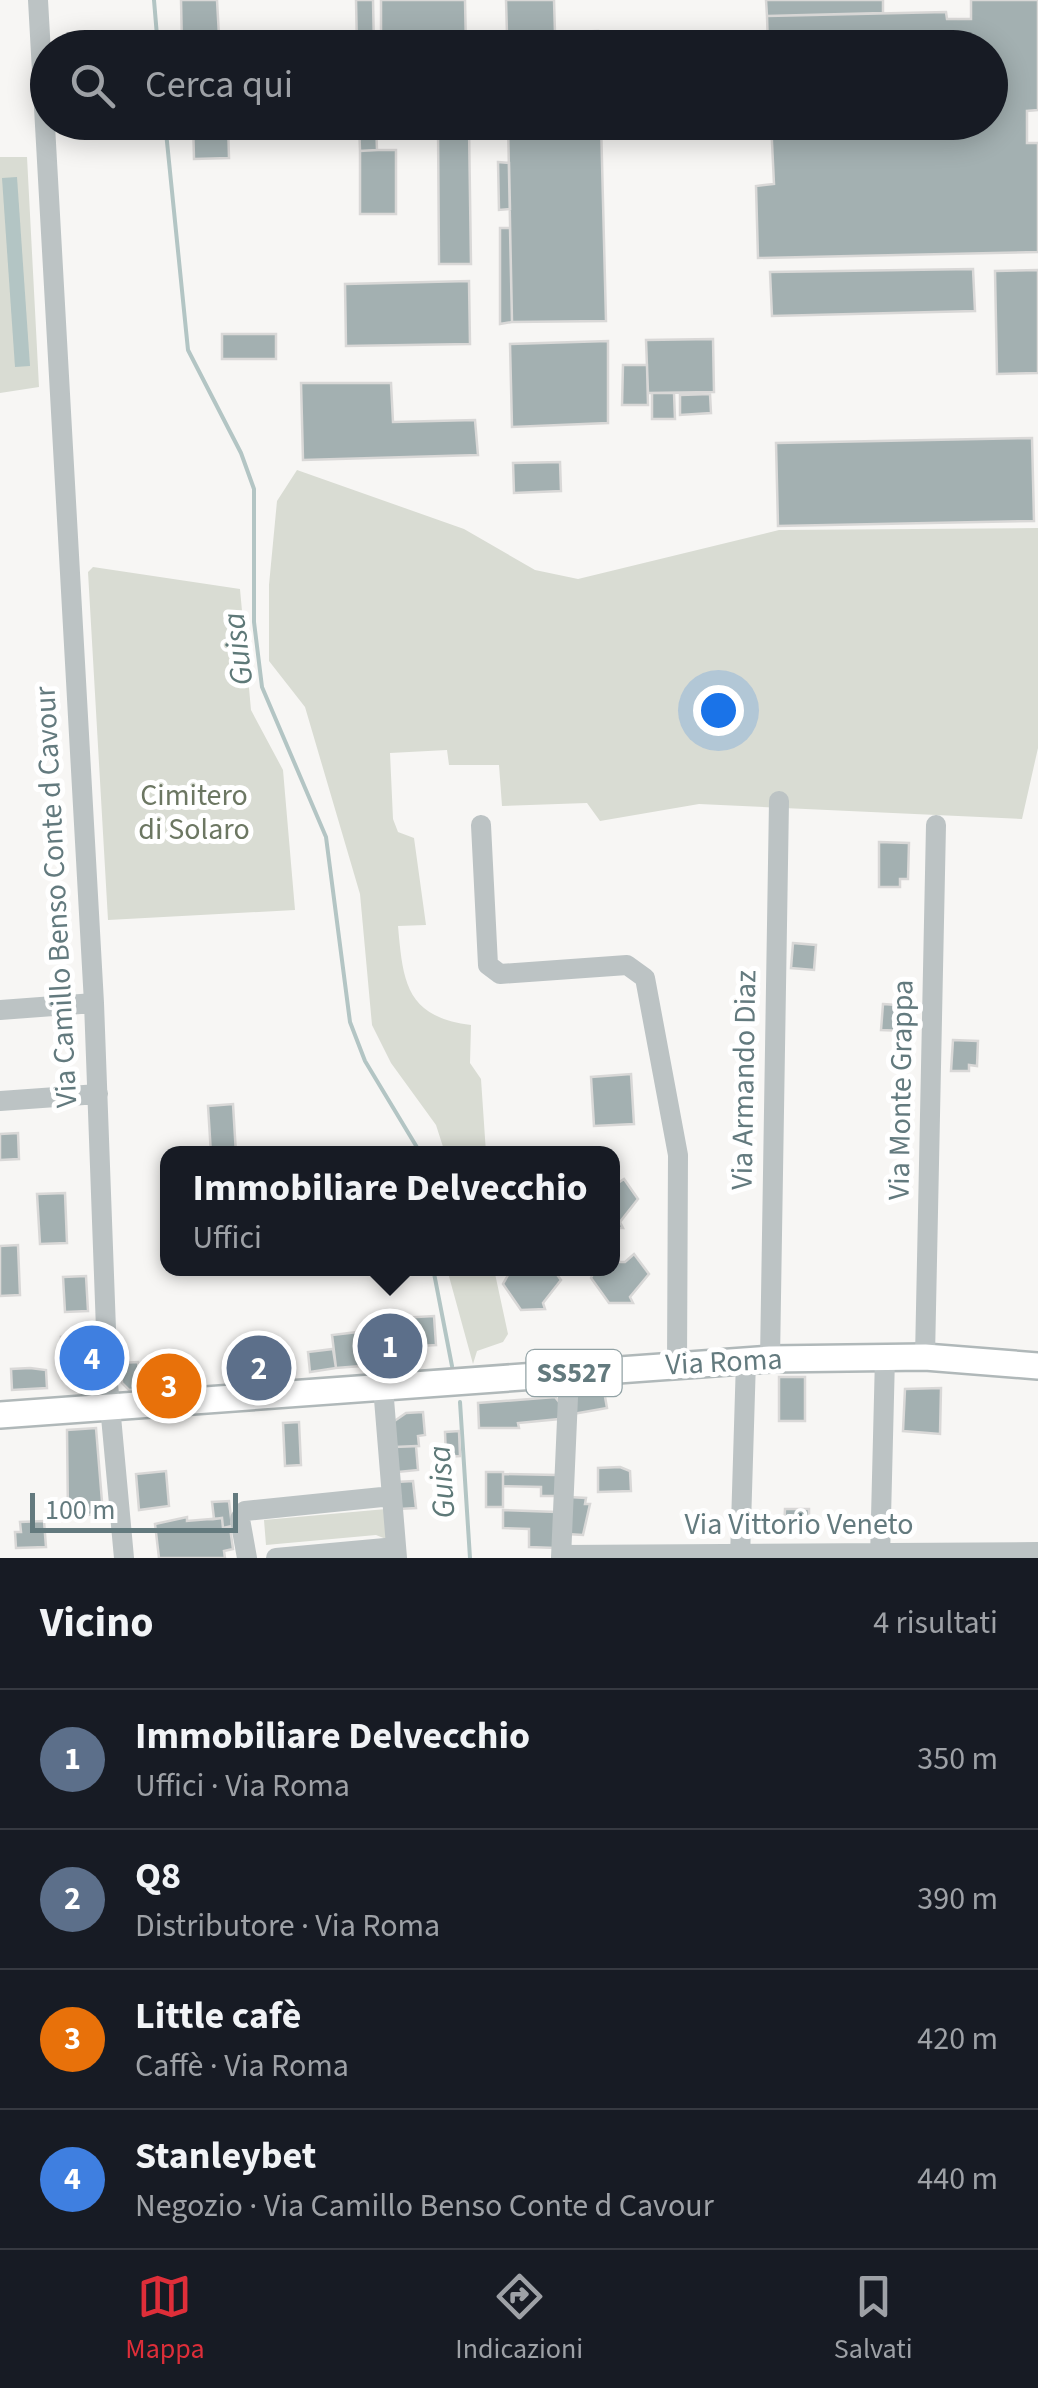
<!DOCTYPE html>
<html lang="it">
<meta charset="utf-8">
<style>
:root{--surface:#171b24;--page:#242831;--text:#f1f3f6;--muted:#9ea1a6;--line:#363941;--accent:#de2e39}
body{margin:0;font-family:"Source Sans 3",sans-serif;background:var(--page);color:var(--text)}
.scale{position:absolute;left:30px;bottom:25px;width:208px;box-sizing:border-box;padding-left:10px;border:5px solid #637a7e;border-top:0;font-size:28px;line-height:35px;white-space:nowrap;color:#637a7e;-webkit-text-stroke:8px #fff;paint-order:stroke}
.you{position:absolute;left:718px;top:710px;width:35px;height:35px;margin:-25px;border:8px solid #fff;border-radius:50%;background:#1a73e8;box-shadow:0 0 0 15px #1a73e833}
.badge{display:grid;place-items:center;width:65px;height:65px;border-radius:50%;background:var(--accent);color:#fff;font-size:32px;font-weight:700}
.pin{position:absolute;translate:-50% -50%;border:5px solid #fff;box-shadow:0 2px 10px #0006}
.popup{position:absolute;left:160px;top:1146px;width:460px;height:130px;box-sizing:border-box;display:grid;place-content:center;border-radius:20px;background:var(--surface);filter:drop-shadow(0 2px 8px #0005);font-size:32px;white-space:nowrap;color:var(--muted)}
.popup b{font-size:38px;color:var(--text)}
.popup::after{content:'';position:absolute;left:50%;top:100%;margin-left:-20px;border:20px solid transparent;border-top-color:var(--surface)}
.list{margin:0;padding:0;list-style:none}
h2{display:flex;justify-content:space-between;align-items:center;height:130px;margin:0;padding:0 40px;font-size:42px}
h2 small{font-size:32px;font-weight:400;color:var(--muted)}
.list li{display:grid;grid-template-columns:65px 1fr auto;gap:30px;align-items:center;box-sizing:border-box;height:140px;padding:0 40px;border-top:2px solid var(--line)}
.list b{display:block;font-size:38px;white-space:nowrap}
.list p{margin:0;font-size:32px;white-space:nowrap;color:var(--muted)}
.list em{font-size:32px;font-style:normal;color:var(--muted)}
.icon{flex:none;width:55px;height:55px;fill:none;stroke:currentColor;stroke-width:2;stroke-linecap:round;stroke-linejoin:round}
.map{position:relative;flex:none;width:1038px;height:1558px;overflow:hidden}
.search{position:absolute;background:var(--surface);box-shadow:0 5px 25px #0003;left:30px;right:30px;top:30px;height:110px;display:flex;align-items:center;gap:25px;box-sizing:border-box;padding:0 35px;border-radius:55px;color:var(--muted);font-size:38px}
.sheet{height:690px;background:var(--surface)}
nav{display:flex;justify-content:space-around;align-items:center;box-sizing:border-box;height:140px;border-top:2px solid var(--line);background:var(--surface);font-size:28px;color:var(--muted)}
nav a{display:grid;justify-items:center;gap:5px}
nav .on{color:var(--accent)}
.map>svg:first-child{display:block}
</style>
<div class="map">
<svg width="1038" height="1558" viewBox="0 0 1038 1558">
<rect width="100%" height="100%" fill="#f7f6f4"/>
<!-- green -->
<path fill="#d9dcd3" d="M0 157H27L39 387 0 393Z
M297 470 464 529 535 570 578 579 779 530 1038 528V748L1022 819 699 804 600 821 587 803 502 806 499 765H449L447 750 390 753 393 819 398 832 414 838 426 925 398 926C403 982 406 1017 471 1025L470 1063 481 1079 486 1153H445L436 1125 391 1063 372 1025 360 894 305 707 269 661V585L277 501Z
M93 567 240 589 251 710 283 770 295 910 108 920 88 572Z
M447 1269H494L508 1334 503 1342 477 1351 473 1364Z
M386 1509V1539L376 1535 266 1545 264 1520Z"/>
<!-- water -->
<path fill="#b3c5c4" d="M17 177 30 366 15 367 2 178Z"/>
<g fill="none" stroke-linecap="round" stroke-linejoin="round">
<!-- stream -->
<path stroke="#b3c5c4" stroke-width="4" d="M154 0 158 48
M165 122 188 350 241 453 254 489V622L262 687 326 837 350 1022 365 1061 421 1154
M433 1268 452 1366
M460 1402 470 1558"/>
</g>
<!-- building -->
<path fill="#a3b0b1" stroke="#d9d8d7" stroke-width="2.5" d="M181 0H217L219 36H225V48H182Z
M356 0H373L374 48H357Z
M381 0H465L466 48H381Z
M506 0H554L555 33 507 34Z
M766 0H883V13L767 16Z
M971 0H1038V110L1027 111V143H1038V252L758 258 756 186 774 184 771 122H990V48H768L767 16 946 12 947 19H971Z
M598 31V48H507V34Z
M193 122H228L229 158 194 159Z
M359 122H376L377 150 360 151Z
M508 122H601L606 321 512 322Z
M438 127H469L471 264H439Z
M377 150H396V214H360V151Z
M498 162 509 163 510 209 499 210Z
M500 228H510L512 322 500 324Z
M973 269 975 311 772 316 770 272Z
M1038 270V373L997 374 995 271Z
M469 281 470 344 346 346 345 284Z
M222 334H276V359H222Z
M713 339 714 392 648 393 646 340Z
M608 341V423L512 427 510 344Z
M623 365H647L648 405H622Z
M301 383H391L393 422 475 420 478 455 303 460Z
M652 393H674L675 419H652Z
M710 394 711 413 680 415V395Z
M1032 438 1034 521 778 526 776 443Z
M560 462 561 491 514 493 513 463Z
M879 842 909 843 908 879H900V887H879Z
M793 943 816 945 814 970 791 968Z
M883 1004 911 1006 906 1031 881 1030Z
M953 1040 978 1041 977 1066 969 1065V1071H951Z
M631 1074 634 1124 594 1126 591 1077Z
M233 1104 236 1154H211L208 1106Z
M18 1133 19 1159 0 1160V1134Z
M624 1179 638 1199 620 1222 623 1228H612V1187Z
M65 1193 67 1243 40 1244 37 1194Z
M18 1245 20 1295 0 1296V1246Z
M634 1254 649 1274 630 1297 633 1303H609L591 1278 596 1268H612V1262H625Z
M512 1268H552L561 1280 543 1303 545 1309 521 1310 503 1284Z
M86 1276 88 1311 65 1312 63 1277Z
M434 1316 436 1345 385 1348 383 1319Z
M358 1332 361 1366 336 1368 332 1335Z
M96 1335 99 1378 63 1380 61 1337Z
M333 1349 336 1368 310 1372 308 1352Z
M174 1360 175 1371H182L183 1386 161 1388 159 1361Z
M159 1361 161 1388 129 1390 122 1383 121 1363 138 1362 139 1373H146V1362Z
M30 1368 46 1370 47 1388 12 1390 11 1369Z
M779 1377H805V1421H779Z
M941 1388 940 1434 903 1431 905 1389Z
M604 1391 607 1408 573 1414 574 1399 579 1393Z
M555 1397 560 1403 559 1419 518 1423 519 1428H479L478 1403Z
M423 1412 425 1435 418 1436 419 1446 395 1447 393 1422 406 1413Z
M299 1422 301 1465 285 1466 283 1423Z
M96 1428 103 1514 68 1516 67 1430Z
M459 1431 460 1456 446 1457 445 1432Z
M416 1446 418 1470 398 1472 395 1447Z
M620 1467 630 1471 631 1491 598 1492V1468Z
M166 1471 169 1506 139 1510 136 1474Z
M486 1472H503V1507H486Z
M503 1474 557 1475V1496H541V1487L503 1486Z
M413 1481 416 1508 399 1509 396 1482Z
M569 1497 586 1498 585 1504H590L583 1535 567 1534Z
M229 1501 232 1526 223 1528 222 1518 214 1519 212 1502Z
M785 1509H809V1530H784Z
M503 1510 557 1512 556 1548 529 1547V1529L503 1528Z
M187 1517V1521L222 1518 223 1528 230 1527 233 1549 224 1551 225 1558H159L155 1524Z
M44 1521 46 1547 16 1548 15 1532H21L20 1522Z"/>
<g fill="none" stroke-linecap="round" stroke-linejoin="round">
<defs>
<path id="major" d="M0 1415 770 1359 925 1357 1038 1366"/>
</defs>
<!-- major casing -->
<use href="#major" stroke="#b0b8b9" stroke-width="30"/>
<!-- minor -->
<path stroke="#bcc3c4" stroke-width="20" d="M38 0 94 1003 108 1384 124 1558
M481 825 488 965 500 974 627 965 645 978 678 1155 677 1365
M0 1010 94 1003
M0 1101 98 1094
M925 1357 936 825
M770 1359 779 801
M383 1387 397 1558
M561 1555 1038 1552
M247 1558 240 1519 245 1511 392 1496
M276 1558 396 1547
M561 1558 569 1374
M740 1558 746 1360
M880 1558 885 1357"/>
<!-- major -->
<use href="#major" stroke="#fff" stroke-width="25"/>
</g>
<g text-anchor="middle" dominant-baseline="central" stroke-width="10" stroke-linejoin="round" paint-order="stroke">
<!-- shield labels -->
<rect fill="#fff" stroke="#92a2a5" stroke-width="2.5" x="526.5" y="1350" width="95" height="46" rx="8"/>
<g font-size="28" font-weight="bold" fill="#637a7e">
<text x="574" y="1373">SS527</text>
</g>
<!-- park labels -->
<g font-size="30" fill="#6c7762" stroke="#fff">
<text x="194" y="795">Cimitero<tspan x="194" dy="34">di Solaro</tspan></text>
</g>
<!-- street labels -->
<g font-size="30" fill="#637a7e" stroke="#fff">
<text transform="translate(56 897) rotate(-93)">Via Camillo Benso Conte d Cavour</text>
<text transform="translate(744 1080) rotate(-89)">Via Armando Diaz</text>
<text transform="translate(901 1090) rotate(-89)">Via Monte Grappa</text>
<text transform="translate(724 1362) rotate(-3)">Via Roma</text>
<text x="799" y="1524">Via Vittorio Veneto</text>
</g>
<!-- water labels -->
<g font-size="32" font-style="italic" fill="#5e7978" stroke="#fff">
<text transform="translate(238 649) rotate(-97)">Guisa</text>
<text transform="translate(442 1482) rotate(-94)">Guisa</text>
</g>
</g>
</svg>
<div class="scale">100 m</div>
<div class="you"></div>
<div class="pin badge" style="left:390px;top:1346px;background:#5c6f8a">1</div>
<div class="popup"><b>Immobiliare Delvecchio</b>Uffici</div>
<div class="pin badge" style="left:259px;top:1368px;background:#5c6f8a">2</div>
<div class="pin badge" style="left:169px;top:1386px;background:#e8710a">3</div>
<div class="pin badge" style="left:92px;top:1358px;background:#3f7fe0">4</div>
<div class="search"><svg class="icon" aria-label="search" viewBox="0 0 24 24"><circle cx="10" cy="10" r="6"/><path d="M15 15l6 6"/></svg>Cerca qui</div>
</div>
<section class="sheet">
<h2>Vicino<small>4 risultati</small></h2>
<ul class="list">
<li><span class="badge" style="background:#5c6f8a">1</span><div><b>Immobiliare Delvecchio</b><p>Uffici · Via Roma</p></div><em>350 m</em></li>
<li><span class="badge" style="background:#5c6f8a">2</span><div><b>Q8</b><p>Distributore · Via Roma</p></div><em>390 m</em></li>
<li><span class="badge" style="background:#e8710a">3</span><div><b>Little cafè</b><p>Caffè · Via Roma</p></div><em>420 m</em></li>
<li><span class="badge" style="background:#3f7fe0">4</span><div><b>Stanleybet</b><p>Negozio · Via Camillo Benso Conte d Cavour</p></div><em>440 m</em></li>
</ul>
</section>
<nav>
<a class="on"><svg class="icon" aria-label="map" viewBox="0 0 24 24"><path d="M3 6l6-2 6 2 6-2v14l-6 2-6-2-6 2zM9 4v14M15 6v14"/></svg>Mappa</a>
<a><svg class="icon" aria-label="directions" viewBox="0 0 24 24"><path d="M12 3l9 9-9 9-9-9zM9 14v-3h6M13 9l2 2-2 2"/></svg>Indicazioni</a>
<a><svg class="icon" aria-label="saved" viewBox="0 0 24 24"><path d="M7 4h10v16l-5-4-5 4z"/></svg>Salvati</a>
</nav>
